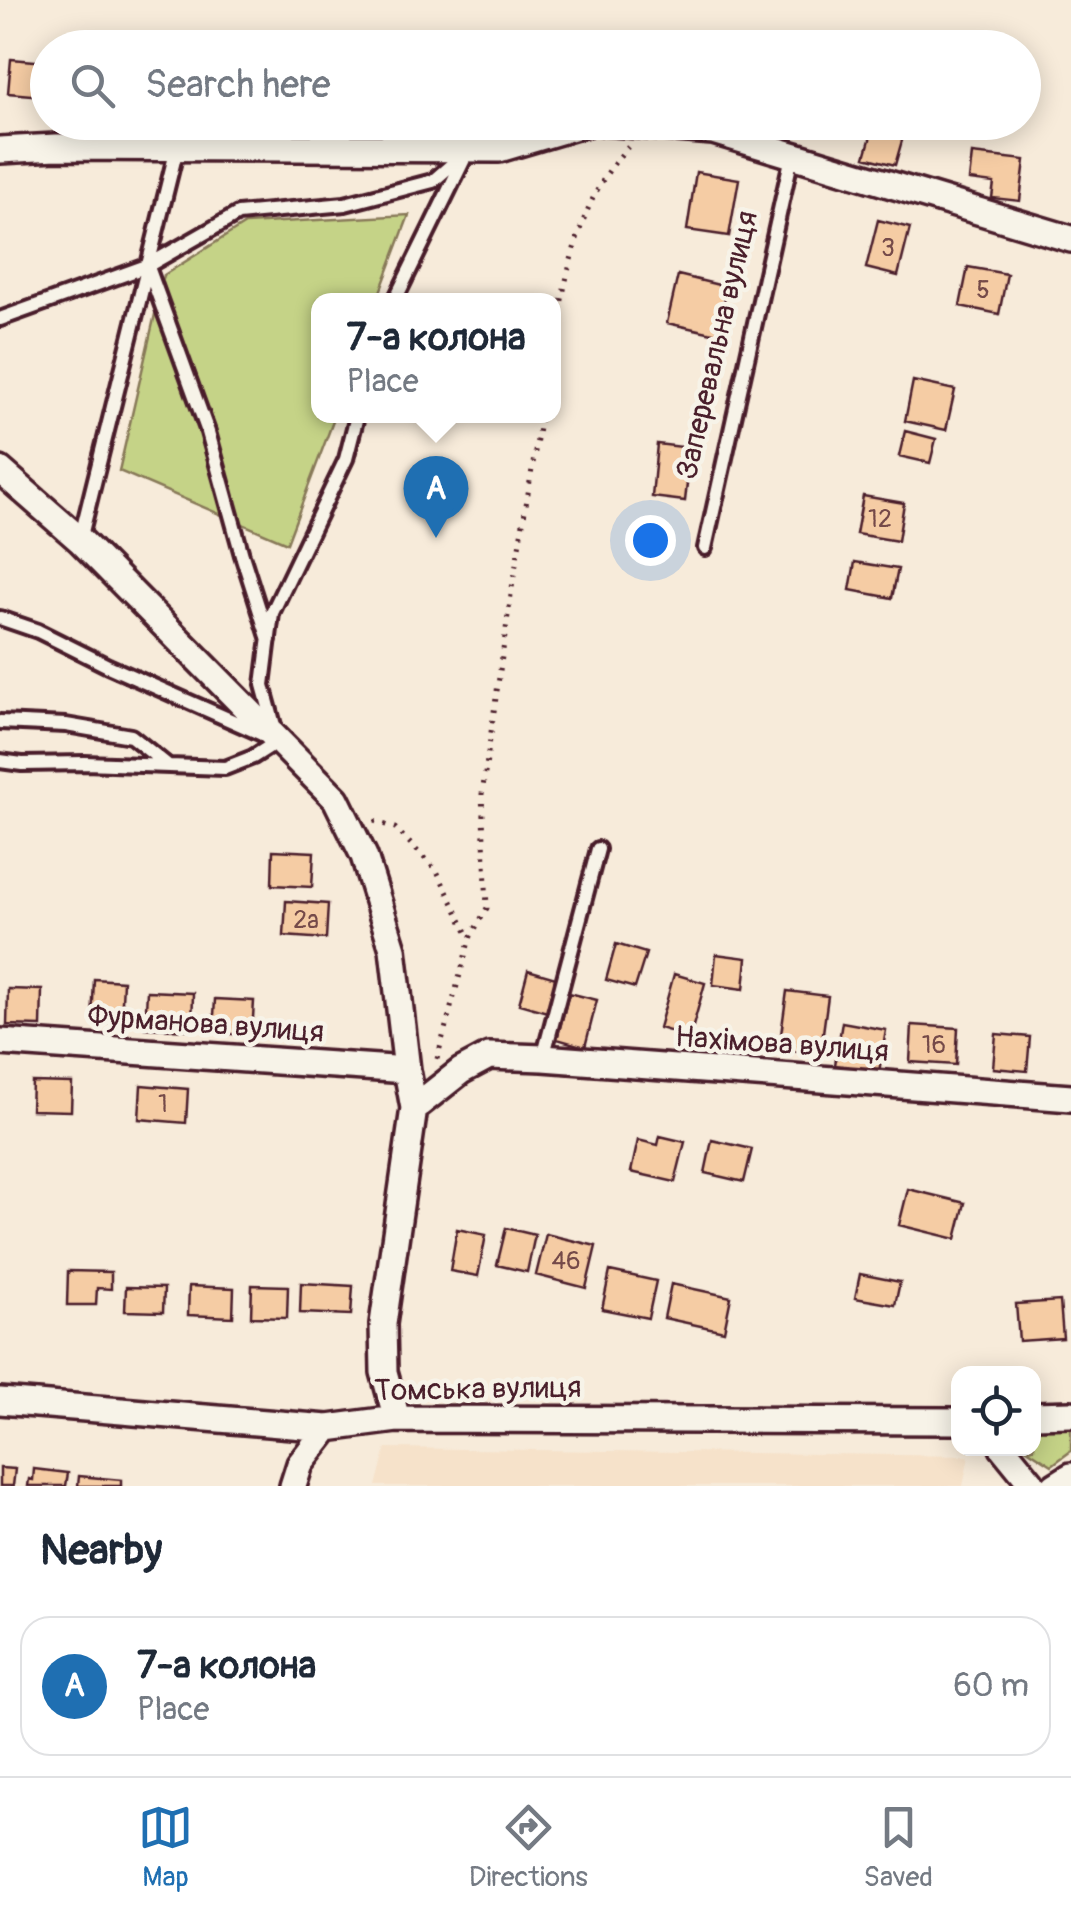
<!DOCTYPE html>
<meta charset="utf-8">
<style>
:root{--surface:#fff;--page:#f2f2f3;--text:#1f2937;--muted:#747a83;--line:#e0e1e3;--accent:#1f6fb2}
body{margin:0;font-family:Pangolin,sans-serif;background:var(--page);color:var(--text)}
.controls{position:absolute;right:30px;bottom:30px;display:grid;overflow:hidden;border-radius:20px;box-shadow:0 5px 25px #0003}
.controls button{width:90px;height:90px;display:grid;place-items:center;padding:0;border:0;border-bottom:2px solid var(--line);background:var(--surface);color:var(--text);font:50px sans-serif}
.you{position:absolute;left:650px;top:540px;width:35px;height:35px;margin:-25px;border:8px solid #fff;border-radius:50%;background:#1a73e8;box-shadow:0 0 0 15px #1a73e833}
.badge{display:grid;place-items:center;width:65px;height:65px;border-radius:50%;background:var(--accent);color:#fff;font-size:32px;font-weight:700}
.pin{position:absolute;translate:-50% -82px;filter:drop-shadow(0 2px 5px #0008)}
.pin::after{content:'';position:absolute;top:52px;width:35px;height:30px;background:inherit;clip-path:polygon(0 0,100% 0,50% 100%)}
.popup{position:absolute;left:311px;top:293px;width:250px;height:130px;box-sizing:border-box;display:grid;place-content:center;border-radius:20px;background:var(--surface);filter:drop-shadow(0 2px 8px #0005);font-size:32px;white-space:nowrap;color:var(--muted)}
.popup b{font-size:38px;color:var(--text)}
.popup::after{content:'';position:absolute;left:50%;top:100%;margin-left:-20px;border:20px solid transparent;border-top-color:var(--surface)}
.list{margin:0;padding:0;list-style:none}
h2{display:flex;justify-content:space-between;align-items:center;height:130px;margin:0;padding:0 40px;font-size:42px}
h2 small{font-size:32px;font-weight:400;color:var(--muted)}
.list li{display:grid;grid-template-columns:65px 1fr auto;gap:30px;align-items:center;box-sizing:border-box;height:140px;margin:0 20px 20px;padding:0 20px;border:2px solid var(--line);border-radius:30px}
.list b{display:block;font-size:38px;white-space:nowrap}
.list p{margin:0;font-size:32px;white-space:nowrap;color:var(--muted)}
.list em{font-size:32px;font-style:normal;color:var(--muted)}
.icon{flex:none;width:55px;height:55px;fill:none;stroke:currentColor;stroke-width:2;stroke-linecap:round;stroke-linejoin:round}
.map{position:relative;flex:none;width:1071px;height:1486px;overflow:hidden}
.search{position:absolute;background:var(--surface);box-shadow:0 5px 25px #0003;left:30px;right:30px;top:30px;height:110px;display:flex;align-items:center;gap:25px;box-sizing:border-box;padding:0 35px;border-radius:55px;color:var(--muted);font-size:38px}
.sheet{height:290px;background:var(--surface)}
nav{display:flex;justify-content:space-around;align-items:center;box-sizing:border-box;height:140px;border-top:2px solid var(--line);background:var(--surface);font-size:28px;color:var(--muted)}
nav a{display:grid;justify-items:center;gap:5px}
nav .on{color:var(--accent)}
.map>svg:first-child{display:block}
</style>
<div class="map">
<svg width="1071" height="1486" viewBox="0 0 1071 1486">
<rect width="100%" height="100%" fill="#f7ebda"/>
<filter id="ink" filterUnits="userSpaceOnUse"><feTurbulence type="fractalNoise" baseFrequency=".01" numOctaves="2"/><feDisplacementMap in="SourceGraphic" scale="20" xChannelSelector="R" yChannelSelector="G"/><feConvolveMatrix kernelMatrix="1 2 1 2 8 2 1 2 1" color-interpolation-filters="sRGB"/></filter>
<g filter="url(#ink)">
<!-- built -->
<path fill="#f6e2ca" d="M386 1448 969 1456 963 1486H376Z"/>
<!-- green -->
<path fill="#c5d387" stroke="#887959" stroke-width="2.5" d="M409 215 377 300H318V416H335L287 543 119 471 164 275 245 224Z
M1071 1422V1451L1052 1465 1027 1449 1034 1448V1423Z"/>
<!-- building -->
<path fill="#f5cca4" stroke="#4a1f2b" stroke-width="2.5" d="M59 42 84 44V48H59Z
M11 59 46 62 43 96 8 93Z
M875 122 905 130 895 165 865 157Z
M972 154 1025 160 1020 201 992 198 994 183 969 180Z
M696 172 739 179 729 236 687 230Z
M878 220 910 228 898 276 866 268Z
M968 267 1007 274 999 314 960 306Z
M678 275 727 287 717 334 667 323Z
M913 381 955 390 946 430 905 421Z
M905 431 936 439 930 463 899 456Z
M657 444 691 448 685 501 652 497Z
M863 496 904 503 898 541 856 534Z
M855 562 898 569 892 598 850 590Z
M273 850 314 852 312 887 272 885Z
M286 901 328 904 326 939 284 936Z
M616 944 646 953 635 988 606 980Z
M716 954 747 958 744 989 713 985Z
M528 970 556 978 547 1012 519 1004Z
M674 974 705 983 690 1037 659 1028Z
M94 979 123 981 121 1023 92 1022Z
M8 989 42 990 41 1026 7 1025Z
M147 991 193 993 192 1030 145 1028Z
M787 991 828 996 820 1055 779 1049Z
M569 993 597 1000 585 1047 557 1039Z
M215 999 254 1001 252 1035 213 1033Z
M842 1022 886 1030 879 1072 835 1065Z
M912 1025 958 1028 956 1065 910 1062Z
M996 1034 1030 1037 1027 1071 993 1068Z
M32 1082 72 1083 71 1111 31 1110Z
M141 1085 188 1089 186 1123 139 1119Z
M660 1136 685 1142 675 1182 631 1172 638 1140 658 1145Z
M712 1140 752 1149 744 1182 705 1173Z
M908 1189 965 1203 956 1239 899 1225Z
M506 1228 535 1235 527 1272 497 1265Z
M457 1229 486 1235 478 1276 450 1271Z
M546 1234 596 1246 586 1288 536 1275Z
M68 1271 111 1272V1289L97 1288 96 1305H67Z
M610 1271 656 1281 648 1318 602 1309Z
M860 1274 900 1282 895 1305 855 1298Z
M301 1283 353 1286 351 1315 300 1313Z
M671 1284 731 1297 724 1331 664 1318Z
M252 1285 288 1286 287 1318 251 1317Z
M189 1286 234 1288 233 1317 188 1315Z
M126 1287 164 1288 163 1312 125 1311Z
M1060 1301 1063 1338 1019 1341 1016 1304Z
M0 1468 15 1469 13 1486H0Z
M34 1469 68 1473 66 1486H28L29 1479 33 1480Z
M79 1476 121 1480V1486H78Z"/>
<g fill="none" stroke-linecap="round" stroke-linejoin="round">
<defs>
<path id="lane" d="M148 267 208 432 242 555 269 640
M395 300 466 155
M0 319 147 266 238 214 345 204 433 181 465 153
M80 540 177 148
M705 548 792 156
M0 618 38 631 108 666 262 734
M0 722 66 725 131 736 167 765
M275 729 263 685 272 613 346 459 357 416
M0 761 22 764 85 763 225 768 253 757 278 741
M543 1058 598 849"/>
<path id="street" d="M603 122 713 131 1071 239
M0 150 56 147 499 149 590 122
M0 470 80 540 336 799 364 856 393 949 407 1070 414 1108 383 1324 384 1372 397 1419
M0 1042 407 1070
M414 1108 461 1071 489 1056 543 1058 1071 1098
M0 1401 328 1428 397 1419 958 1421
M1034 1415 1071 1414
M1003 1448 1034 1486
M293 1486 300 1464 328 1428
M1055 1486 1071 1476"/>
</defs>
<!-- lane casing -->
<use href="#lane" stroke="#4a1f2b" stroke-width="20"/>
<!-- street casing -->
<use href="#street" stroke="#4a1f2b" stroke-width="32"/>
<!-- path -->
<path stroke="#4a1f2b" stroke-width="5" stroke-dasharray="2.5 8" stroke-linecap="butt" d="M554 342C567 273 578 200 628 147
M374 821 395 828 437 871 470 938
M437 1059 470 938 487 908 482 794 512 588 541 416"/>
<!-- lane -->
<use href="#lane" stroke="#f7f3e8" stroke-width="12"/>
<!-- street -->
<use href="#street" stroke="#f7f3e8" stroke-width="25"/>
</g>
</g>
<g text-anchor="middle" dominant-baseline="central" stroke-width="9" stroke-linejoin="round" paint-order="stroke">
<!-- number labels -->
<g font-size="25" fill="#754a49">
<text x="888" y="248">3</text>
<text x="983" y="290">5</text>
<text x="880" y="519">12</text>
<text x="306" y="920">2а</text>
<text x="934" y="1045">16</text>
<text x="163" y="1104">1</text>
<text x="566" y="1261">46</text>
</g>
<!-- street labels -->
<g font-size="30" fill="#4a1f2b" stroke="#f7f3e8">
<text transform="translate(717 345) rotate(-77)">Заперевальна вулиця</text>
<text transform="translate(206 1024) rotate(4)">Фурманова вулиця</text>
<text transform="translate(782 1044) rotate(4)">Нахімова вулиця</text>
<text transform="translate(478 1389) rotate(-1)">Томська вулиця</text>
</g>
</g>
</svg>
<div class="controls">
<button><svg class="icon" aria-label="locate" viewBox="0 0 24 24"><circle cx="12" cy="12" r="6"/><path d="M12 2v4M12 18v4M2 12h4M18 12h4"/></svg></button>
</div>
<div class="you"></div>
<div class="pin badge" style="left:436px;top:538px">A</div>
<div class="popup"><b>7-а колона</b>Place</div>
<div class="search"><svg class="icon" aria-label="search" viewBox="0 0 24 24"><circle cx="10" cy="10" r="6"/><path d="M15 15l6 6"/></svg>Search here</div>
</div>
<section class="sheet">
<h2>Nearby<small></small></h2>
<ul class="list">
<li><span class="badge">A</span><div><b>7-а колона</b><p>Place</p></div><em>60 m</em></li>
</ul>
</section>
<nav>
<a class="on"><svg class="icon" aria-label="map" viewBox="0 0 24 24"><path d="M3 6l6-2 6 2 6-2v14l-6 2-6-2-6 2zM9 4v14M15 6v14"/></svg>Map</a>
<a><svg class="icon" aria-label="directions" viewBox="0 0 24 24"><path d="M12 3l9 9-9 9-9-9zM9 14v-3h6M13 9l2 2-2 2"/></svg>Directions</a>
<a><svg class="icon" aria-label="saved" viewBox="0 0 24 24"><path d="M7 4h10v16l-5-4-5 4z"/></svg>Saved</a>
</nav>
